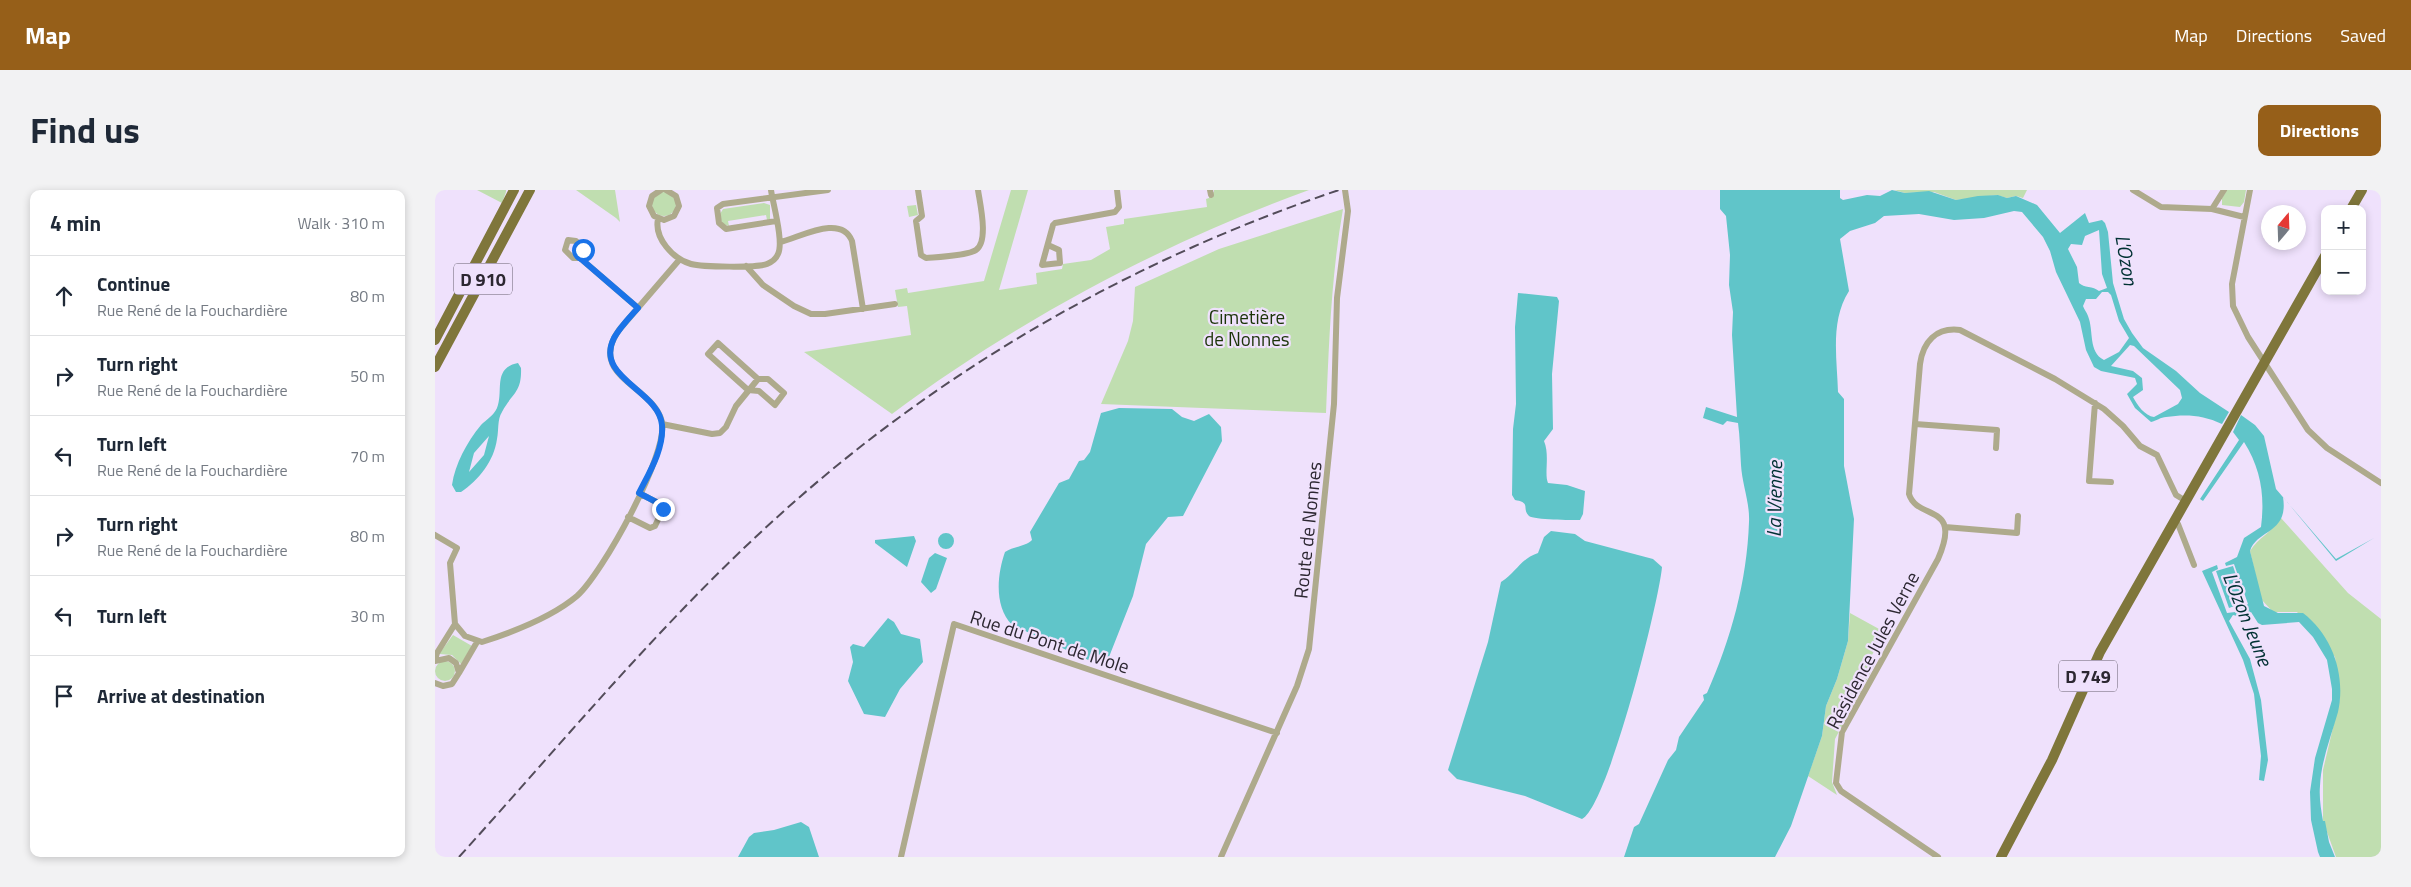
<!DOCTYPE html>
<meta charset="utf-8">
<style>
:root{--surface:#fff;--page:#f2f2f3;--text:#1f2937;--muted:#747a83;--line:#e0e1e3;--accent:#965f19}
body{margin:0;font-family:"Titillium Web",sans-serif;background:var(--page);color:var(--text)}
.controls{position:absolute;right:15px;top:15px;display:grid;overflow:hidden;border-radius:10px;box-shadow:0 2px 8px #0003}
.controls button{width:45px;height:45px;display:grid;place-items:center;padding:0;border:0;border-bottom:1px solid var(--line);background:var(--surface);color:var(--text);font:25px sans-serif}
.compass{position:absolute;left:1826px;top:15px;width:45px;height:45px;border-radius:50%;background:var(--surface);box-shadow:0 2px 8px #0003;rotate:19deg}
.stop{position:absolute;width:15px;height:15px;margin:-11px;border:4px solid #1a73e8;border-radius:50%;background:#fff}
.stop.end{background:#1a73e8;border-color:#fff;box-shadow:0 1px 5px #0008}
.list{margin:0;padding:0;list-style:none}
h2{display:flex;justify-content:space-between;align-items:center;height:65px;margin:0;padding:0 20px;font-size:21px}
h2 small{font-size:16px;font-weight:400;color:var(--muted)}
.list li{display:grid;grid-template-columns:32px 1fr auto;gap:15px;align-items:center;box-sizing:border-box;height:80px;padding:0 20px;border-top:1px solid var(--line)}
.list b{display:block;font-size:19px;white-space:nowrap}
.list p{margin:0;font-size:16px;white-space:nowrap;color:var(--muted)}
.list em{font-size:16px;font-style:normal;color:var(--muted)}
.icon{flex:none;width:28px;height:28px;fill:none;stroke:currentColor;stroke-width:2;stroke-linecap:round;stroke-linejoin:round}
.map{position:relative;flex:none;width:1946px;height:667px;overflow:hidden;border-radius:10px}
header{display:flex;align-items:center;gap:30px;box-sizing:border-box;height:70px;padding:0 25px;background:var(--accent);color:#fff}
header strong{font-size:24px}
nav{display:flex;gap:28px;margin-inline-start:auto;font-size:18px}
.intro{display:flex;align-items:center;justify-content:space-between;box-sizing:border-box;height:120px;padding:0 30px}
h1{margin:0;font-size:35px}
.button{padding:12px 22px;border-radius:10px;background:var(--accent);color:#fff;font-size:18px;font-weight:700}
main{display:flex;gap:30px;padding:0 30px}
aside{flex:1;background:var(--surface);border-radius:10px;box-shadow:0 2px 8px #0003}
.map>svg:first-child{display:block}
</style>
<header>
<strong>Map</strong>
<nav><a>Map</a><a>Directions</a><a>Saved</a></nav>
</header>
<div class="intro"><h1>Find us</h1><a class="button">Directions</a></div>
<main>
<aside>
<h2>4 min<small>Walk · 310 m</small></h2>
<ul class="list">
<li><svg class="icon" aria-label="ahead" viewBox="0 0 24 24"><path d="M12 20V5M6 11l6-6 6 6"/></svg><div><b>Continue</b><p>Rue René de la Fouchardière</p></div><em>80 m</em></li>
<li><svg class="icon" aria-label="right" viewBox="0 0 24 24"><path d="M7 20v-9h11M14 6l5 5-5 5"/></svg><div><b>Turn right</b><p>Rue René de la Fouchardière</p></div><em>50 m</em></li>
<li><svg class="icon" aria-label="left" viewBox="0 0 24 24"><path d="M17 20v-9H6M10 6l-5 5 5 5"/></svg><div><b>Turn left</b><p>Rue René de la Fouchardière</p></div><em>70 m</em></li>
<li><svg class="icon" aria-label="right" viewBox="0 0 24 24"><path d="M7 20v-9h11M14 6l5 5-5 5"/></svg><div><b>Turn right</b><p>Rue René de la Fouchardière</p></div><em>80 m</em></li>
<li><svg class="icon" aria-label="left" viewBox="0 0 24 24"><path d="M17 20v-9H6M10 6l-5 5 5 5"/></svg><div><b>Turn left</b></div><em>30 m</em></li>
<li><svg class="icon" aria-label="arrive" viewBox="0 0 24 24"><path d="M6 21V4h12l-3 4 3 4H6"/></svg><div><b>Arrive at destination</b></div></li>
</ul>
</aside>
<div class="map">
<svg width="1946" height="667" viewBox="0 0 1946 667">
<rect width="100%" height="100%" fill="#efe1fc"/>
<!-- green -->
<path fill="#c0deb0" d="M42 0H71V2L67 13Z
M141 0H180L185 32 181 28Z
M576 0H593L564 100 602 94 601 83 627 79 628 74 656 70 675 59 671 37 689 34V29L772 17 771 9 774 8V4L779 2V0H874C726 54 583 130 457 224L369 162 476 145 472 116 463 117 460 100 472 98 473 103 549 91Z
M1459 0H1592L1588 8 1581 6 1572 8 1562 5 1521 10 1499 2 1470 3Z
M1792 0H1811L1809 12 1805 17 1787 15V8Z
M217 14a12 12 0 1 1 24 0a12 12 0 1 1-24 0Z
M329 13 335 15V29L332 30 331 25 293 31 294 36 287 34 285 24 288 19Z
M481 15 483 25 474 27 472 16Z
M908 19C896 87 894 154 891 223L666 214 693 151 698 131 700 97 784 59Z
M1846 328 1913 403 1946 429V667H1901L1888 631V580L1905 508 1900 467 1862 422H1838L1826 409 1815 361C1823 348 1837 342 1846 328Z
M1415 423 1455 445 1452 452 1446 449 1433 472 1439 476 1400 549 1397 592 1402 605 1373 586 1387 546 1391 516 1402 489 1413 451Z
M18 445 37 456 26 474 17 465 4 464Z
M0 481a10 10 0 1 1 20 0a10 10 0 1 1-20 0Z"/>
<!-- water -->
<path fill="#60c5c9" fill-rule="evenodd" d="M1285 0H1405V8L1408 10 1432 5 1445 6 1457 0 1470 3 1494 1 1521 10 1543 6 1563 5 1572 8 1581 6 1602 15 1625 43 1650 23 1654 33 1667 30 1670 33 1673 42 1678 93 1689 129 1697 143 1708 158 1741 181 1765 203 1794 222 1787 234C1768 225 1751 224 1731 227 1726 227 1721 231 1716 232L1700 218 1692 204 1702 194 1700 188 1666 181 1659 177 1651 160 1645 132 1621 82 1615 61 1608 47 1587 22 1579 21 1549 28 1519 30 1484 24 1449 26 1440 33 1415 41 1405 49 1414 101C1395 131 1402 168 1403 202L1409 209V276L1419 329 1413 451 1402 489 1391 516 1387 546 1356 636 1340 667H1189L1199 637 1204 634 1233 570 1241 560 1244 547 1269 510 1268 505 1272 503C1296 449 1312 391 1314 332 1315 313 1307 294 1306 275 1305 261 1305 247 1303 233L1292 231 1288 235 1268 228 1271 217 1302 227 1297 145 1298 122 1294 95 1295 65 1291 26 1285 19ZM1664 40 1667 84 1672 98 1664 101C1658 96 1649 98 1644 93L1642 77 1633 59 1636 54 1647 55 1650 46ZM1667 102H1673L1676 105 1684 131 1694 148 1684 162 1669 170C1653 162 1659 141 1653 126 1652 123 1649 119 1648 116L1651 109H1661ZM1695 155 1699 156 1745 200 1747 208 1743 214 1719 227C1710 226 1702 215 1698 207L1708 200 1707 188 1698 181 1676 176Z
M1083 103 1122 107 1124 111 1117 184 1118 239 1109 251C1115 265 1109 284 1113 293L1132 295 1150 301 1148 324 1145 330C1137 330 1099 330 1094 326 1086 318 1097 313 1080 310L1077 305 1078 239 1081 214 1080 137Z
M83 173 86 178C87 203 77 203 67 222 62 230 64 240 62 249 59 271 44 290 26 302H21L17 295C20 274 32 252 46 235 51 230 59 225 62 218 69 201 57 178 83 173ZM54 246 49 265 34 282 39 263Z
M684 218 737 219 747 227 759 231 774 224 786 237 787 251 748 326 733 327 711 354 698 406 672 472 662 474 577 435C559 416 562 385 570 362 579 356 590 357 597 350L595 342 624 293 634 289 644 271 649 270 655 262 666 223Z
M1806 225 1820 235 1829 246 1841 299 1901 369 1939 348 1901 371 1848 307C1854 344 1822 339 1815 361L1829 416 1843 423H1868C1898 446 1911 486 1903 522 1896 547 1886 571 1885 596 1884 608 1886 619 1888 631H1890L1894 652 1900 667H1885L1883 662 1876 630 1875 602 1880 568 1897 510V499L1892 470 1878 447 1864 432 1827 435 1823 433 1816 422 1807 427 1798 425 1794 431 1815 469 1826 510 1833 570 1829 591 1824 590 1826 566 1819 504 1808 470 1767 381 1782 375 1783 379 1777 382 1792 423 1800 422 1813 414 1799 374 1791 376 1790 373 1802 367 1809 348 1826 337C1830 306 1826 279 1809 252L1768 311 1765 309 1804 250 1798 242Z
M1116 341 1140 344 1150 351 1218 369 1227 377C1224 412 1173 616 1147 629L1090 606 1022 589 1013 580 1053 452 1066 392C1082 382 1085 369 1103 363L1109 347Z
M503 351a8 8 0 1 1 16 0a8 8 0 1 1-16 0Z
M479 346 481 351 472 377 440 353V350Z
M500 363 512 368 501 399 496 403 486 392 494 368Z
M1798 376 1810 412 1794 418 1781 381Z
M453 428 459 432 466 444 485 449 488 472 465 499 450 527 429 524 413 491 418 472 415 457 418 454 429 457Z
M366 632 374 637 384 667H303L314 647 319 643 339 640Z"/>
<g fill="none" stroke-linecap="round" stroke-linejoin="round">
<!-- street -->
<path stroke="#aeaa8c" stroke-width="6" d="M226 0 217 6 214 16 219 26 229 30 239 26 244 16 241 6 231 0
M483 0 487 26 481 31 486 65 491 68C502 67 532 66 541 60 554 51 545 14 543 0
M775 0 776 5
M1698 0 1726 17 1777 19 1809 27
M1815 0 1797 94 1798 116 1813 147 1873 240 1892 258 1946 293
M1777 19 1789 0
M223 29C219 48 238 69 256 74 267 77 322 78 332 74 337 72 341 69 343 64 349 52 338 14 336 0
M341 31 291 39 284 33 282 18 288 14 393 0
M345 52C364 48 406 23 417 51L428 119
M613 55 624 60 625 73 607 75 618 35 620 33 680 22 684 17 682 0
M145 68H138L130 60 133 50 141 51 147 56 148 63 145 68 203 118
M311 76 328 95 359 116 376 124H390L460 114
M1660 213 1654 291 1676 292
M227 234 277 244 285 243 291 237 301 216 323 189 283 153 273 164 313 200 324 201 340 215 349 203 333 189H323
M1480 234 1562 240 1561 258
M193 327 215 338 220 336 228 319 225 314 204 303
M1740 331 1743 334 1759 375
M1510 337 1582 343 1583 326
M0 345 22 358 15 373 20 434
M0 470 2 463 20 434 30 446 47 452C78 442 116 428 142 406 167 384 233 265 227 232 219 196 151 186 184 140L245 69
M0 471 14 468 21 473 24 483 17 494 8 496 0 493
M24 483 42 452
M466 667 519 434 842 543
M786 667 862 496 874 459 899 214 902 108 913 21 910 0
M1503 667 1406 601 1401 593 1407 542 1503 369C1528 312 1482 331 1474 304L1485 174C1488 152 1501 137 1525 140L1620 189 1669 219 1688 236 1705 256 1722 265 1741 305 1751 311"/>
<!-- primary -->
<path stroke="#7f763b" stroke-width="10" d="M1916 19 1927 0
M0 150 79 0
M0 177 95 0
M1566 667 1617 570 1665 462 1890 66"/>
<!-- rail -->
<path stroke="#534c5a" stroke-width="2" stroke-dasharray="10 5" stroke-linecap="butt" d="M24 667C127 553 226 433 339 330 502 181 696 70 904 0"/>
</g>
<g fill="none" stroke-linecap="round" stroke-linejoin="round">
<!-- route -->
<path stroke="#1a73e8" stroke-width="6" d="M148 60 145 68 203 118C195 127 185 137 179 148 159 188 224 200 227 235 229 259 214 283 204 303L225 314 228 319"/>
</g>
<g text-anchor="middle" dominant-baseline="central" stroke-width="4.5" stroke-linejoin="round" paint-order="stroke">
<!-- shield labels -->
<g fill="#efe1fc" stroke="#665f6e" stroke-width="1">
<rect x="19" y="73.5" width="58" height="31" rx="4"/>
<rect x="1624" y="470.5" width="58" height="31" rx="4"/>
</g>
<g font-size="18" font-weight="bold" fill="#2c2731">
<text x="48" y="89">D 910</text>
<text x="1653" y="486">D 749</text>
</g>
<!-- park labels -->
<g font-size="19" fill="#1b3408" stroke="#efe1fc">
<text x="812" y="126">Cimetière<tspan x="812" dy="22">de Nonnes</tspan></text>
</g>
<!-- street labels -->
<g font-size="19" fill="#2c2731" stroke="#efe1fc">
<text transform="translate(872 340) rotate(-84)">Route de Nonnes</text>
<text transform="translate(615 451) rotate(18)">Rue du Pont de Mole</text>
<text transform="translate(1437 460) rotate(-62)">Résidence Jules Verne</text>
</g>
<!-- water labels -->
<g font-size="20" font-style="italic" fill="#003133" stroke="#efe1fc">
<text transform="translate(1692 70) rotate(80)">L'Ozon</text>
<text transform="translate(1339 309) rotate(-89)">La Vienne</text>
<text transform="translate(1813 429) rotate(68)">L'Ozon Jeune</text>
</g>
</g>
</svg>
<div class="controls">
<button>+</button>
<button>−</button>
</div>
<svg class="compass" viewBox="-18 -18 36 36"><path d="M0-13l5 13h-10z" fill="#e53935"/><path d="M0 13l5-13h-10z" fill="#747a83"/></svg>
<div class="stop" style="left:148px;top:60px"></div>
<div class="stop end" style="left:228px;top:319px"></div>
</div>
</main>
